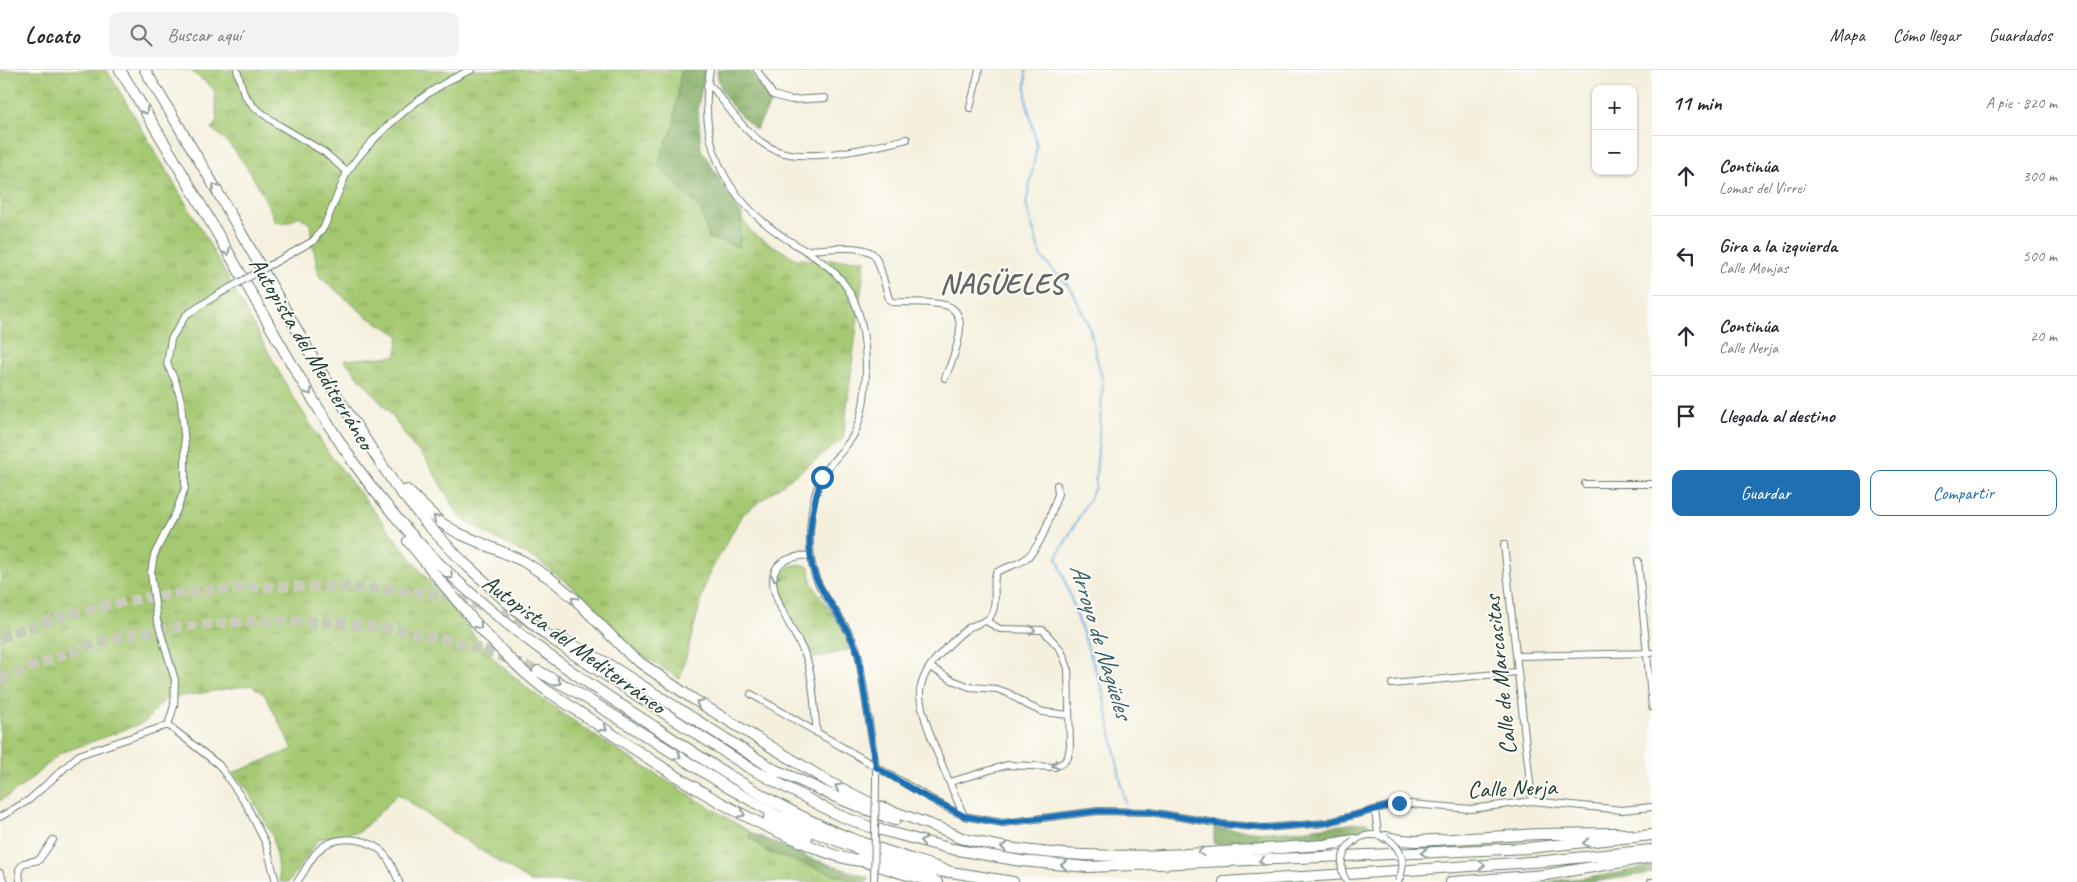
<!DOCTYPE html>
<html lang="es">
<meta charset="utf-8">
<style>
:root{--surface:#fff;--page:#f2f2f3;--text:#2b2b33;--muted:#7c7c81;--line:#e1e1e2;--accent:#1f6fb2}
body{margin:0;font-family:Caveat,sans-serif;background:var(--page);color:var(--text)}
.controls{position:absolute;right:15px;top:15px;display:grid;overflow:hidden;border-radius:10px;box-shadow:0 1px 4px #0004}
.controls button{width:45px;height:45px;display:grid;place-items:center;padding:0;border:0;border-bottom:1px solid var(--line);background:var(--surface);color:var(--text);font:25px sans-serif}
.stop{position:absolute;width:15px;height:15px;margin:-11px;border:4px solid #1f6fb2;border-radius:50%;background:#fff}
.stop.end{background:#1f6fb2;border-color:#fff;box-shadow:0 1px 5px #0008}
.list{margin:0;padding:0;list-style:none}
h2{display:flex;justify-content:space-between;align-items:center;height:65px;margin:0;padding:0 20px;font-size:21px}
h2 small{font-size:16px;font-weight:400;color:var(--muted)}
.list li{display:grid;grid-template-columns:32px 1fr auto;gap:15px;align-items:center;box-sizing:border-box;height:80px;padding:0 20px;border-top:1px solid var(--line)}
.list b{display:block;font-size:19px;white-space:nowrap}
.list p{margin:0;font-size:16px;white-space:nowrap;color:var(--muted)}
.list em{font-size:16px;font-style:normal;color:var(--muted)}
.actions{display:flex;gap:10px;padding:15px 20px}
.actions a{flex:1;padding:11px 0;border:1px solid var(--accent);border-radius:10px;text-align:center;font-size:18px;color:var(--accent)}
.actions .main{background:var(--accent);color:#fff}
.icon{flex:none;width:28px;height:28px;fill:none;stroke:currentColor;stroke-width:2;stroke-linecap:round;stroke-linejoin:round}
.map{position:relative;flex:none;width:1652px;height:812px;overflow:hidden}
header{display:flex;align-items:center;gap:30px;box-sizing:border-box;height:70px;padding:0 25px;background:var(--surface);border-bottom:1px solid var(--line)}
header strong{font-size:24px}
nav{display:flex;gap:28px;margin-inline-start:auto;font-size:18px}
.search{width:350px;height:45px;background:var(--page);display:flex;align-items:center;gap:12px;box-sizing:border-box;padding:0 18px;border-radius:10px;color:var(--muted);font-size:19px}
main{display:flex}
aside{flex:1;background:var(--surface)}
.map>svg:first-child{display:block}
</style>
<header>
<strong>Locato</strong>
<div class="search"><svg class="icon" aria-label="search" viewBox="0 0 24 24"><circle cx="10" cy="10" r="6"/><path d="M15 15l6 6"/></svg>Buscar aquí</div>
<nav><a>Mapa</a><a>Cómo llegar</a><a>Guardados</a></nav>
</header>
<main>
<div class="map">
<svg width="1652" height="812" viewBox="0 0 1652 812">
<defs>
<pattern id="grass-tufts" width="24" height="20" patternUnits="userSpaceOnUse" patternTransform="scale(1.25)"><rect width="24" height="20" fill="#a5c972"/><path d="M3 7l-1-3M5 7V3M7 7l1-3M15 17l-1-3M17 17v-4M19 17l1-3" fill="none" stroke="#86a45e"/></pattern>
<pattern id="forest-crowns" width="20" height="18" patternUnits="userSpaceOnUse" patternTransform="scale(1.25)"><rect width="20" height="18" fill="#84ad64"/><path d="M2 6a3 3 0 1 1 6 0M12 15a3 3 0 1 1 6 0" fill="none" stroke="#6b8e53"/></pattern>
</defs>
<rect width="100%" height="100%" fill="#fdfcf7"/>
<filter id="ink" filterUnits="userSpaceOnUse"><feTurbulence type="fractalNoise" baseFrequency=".02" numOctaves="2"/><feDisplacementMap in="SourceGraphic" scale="10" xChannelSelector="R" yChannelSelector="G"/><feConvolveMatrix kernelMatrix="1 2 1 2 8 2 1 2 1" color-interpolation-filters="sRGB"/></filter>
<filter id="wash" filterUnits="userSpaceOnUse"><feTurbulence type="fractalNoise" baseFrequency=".0096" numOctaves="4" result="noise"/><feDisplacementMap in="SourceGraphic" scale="20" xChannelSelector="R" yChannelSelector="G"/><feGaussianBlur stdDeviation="1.12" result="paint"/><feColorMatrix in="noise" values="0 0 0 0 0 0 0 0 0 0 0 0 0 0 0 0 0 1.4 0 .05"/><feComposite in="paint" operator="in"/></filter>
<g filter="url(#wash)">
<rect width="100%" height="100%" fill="#f5f0de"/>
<!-- grass -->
<path fill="url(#grass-tufts)" stroke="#628353" d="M0 0H107L205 166 289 320 328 382 416 495 497 592 531 621 604 672 750 762 749 767 768 782 857 812H531L455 764 398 724 361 761 319 769 289 812H280L273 767 247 719 233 703 293 679 265 625 251 615 165 629 145 652 61 683 20 718 0 731Z
M190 0H694L687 69 752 163 796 189 865 190 843 369 742 445 707 508 680 609 637 582 573 517 537 490 483 462 459 446 426 389 413 376 390 343 344 290 396 286 399 265 366 246 319 206 311 164 310 154 299 146 290 152 276 153C263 122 240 79 212 59L217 50 214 19Z
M794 495H805L810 498 811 512 845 563 850 579 812 589C803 571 778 532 778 514 777 504 785 497 794 495Z"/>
<!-- forest -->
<path fill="url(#forest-crowns)" stroke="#52754c" d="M681 0H705L698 37 701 79 742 145 739 177 709 168 701 140 658 95 663 79 673 59Z
M717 0H750L754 9 773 29 756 60C737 42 719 27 717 0Z
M1358 753H1369V757L1335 766 1214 774V758L1265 762 1290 761Z
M750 762 806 787 868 807V812H857L768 782 749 767Z
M1652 796V803L1593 812H1544L1601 806Z"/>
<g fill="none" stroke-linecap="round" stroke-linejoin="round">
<!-- stream -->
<path stroke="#68adde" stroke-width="2" d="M1026 0V29L1037 76 1026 134 1041 187 1072 220 1089 256 1103 313 1095 418 1057 487 1103 622 1125 732"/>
</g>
</g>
<g filter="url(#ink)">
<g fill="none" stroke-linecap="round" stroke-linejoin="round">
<!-- highway-tunnel -->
<path stroke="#caccbc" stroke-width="10" stroke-dasharray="10 5" stroke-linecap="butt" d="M0 568C20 561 40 553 61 547 152 520 260 513 355 518 386 520 419 520 449 527 479 534 507 545 535 557
M0 609C48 590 96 570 147 562 249 545 360 547 460 573 487 580 512 591 538 601"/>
<defs>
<path id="minor" d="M237 0 244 24 254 37 277 54 324 82 347 102C375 62 425 19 471 0
M710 0C697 70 723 126 782 166 814 187 843 199 857 238 869 272 870 334 853 366 844 381 830 392 822 407 816 419 812 436 811 449 809 469 809 496 819 515 831 538 848 555 857 580 861 592 861 606 864 619 868 645 872 671 876 697V712
M757 0 773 25 791 30 825 28
M707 15 713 18C730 40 750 71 778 81 809 93 875 77 907 69
M970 38 979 0
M806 180C822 180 869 172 876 188 882 200 885 216 889 229L892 232C908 233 933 231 948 236 973 246 952 291 945 308
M290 184 313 171 324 157 347 102
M1585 414H1652
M1504 474 1532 731
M811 485C736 488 793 553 806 587 814 609 814 640 817 663
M1638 491 1652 637
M1516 586 1652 583
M930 597 952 610 970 617 997 619 1008 623 1029 636 1043 642 1069 645
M1392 614 1517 602
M751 624 947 738 964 746 1003 753 1098 741 1150 742 1222 754 1264 758 1325 753 1399 733 1471 739 1532 731 1622 740 1652 737
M168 655 174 636 175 610 157 550 151 503 154 485 176 442 185 418V376L181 331 175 310 167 294 171 269 186 245 217 225
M950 712 1007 695 1055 697 1064 692 1068 687 1070 676 1068 598 1061 580 1043 560 1000 559 986 551
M1375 740 1378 764
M964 746C953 720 918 645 920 621 922 606 932 592 942 582 950 574 961 562 970 557 976 554 983 553 988 549 1001 536 990 510 997 502 999 500 1018 494 1024 490 1043 476 1050 446 1058 424L1057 415
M0 747 29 730 79 685 168 655 219 695 246 734 266 774 276 812
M1354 770C1365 765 1373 763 1385 767
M0 803 4 812
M20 812 19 799 24 793 39 790 53 770
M297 812C304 803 309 791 316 783 331 765 361 766 379 779 389 787 394 801 399 812
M1651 812H1652"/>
<path id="highway" d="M120 0C161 66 200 133 239 201 276 267 313 334 356 396 438 511 535 580 652 655 703 689 755 724 811 751 855 773 904 786 951 802
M145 0 209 107 320 300 395 415 427 454 462 491 509 534 549 567 593 597 748 697 838 745 870 757 952 779 1021 791 1088 797 1528 778 1652 765
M407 420 440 452 458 463 523 491 551 509 577 531 632 587 693 629 829 712 870 733 947 761 964 769
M408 471C451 523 492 579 546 620 627 673 707 733 797 770 818 779 839 789 861 791
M558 567 608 594 778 702
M538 601 578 623 729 718 779 746 811 761 894 792 927 801 951 802 1013 812
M772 699C792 706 810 715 829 724 851 734 873 742 895 750
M769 748 807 768
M957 767C1077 799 1204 782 1325 775L1354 770
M1385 767 1401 770 1417 771 1539 764 1616 763 1630 765
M857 789 904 804 937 812
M1224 812 1546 791 1652 780
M1451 812 1545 805 1652 787"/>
</defs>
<!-- minor casing -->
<use href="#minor" stroke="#6a7c70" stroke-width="8"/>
<!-- highway casing -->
<use href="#highway" stroke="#6a7c70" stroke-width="12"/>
<!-- minor -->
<use href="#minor" stroke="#fff" stroke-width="6"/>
<!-- highway -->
<use href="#highway" stroke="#fff" stroke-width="10"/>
<defs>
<path id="minor-bridge" d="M217 225 290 184
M1385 767C1402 778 1407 793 1398 812
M874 812 876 712
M1347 812C1337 797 1342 781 1354 770"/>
</defs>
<!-- minor-bridge casing -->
<use href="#minor-bridge" stroke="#6a7c70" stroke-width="8" stroke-linecap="butt"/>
<!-- minor-bridge -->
<use href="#minor-bridge" stroke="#fff" stroke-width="6"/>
</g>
<!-- one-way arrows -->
<defs><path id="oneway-chevron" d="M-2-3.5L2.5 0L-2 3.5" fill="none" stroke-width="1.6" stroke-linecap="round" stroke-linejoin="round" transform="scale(1.25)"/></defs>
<g stroke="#8f9e9a">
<use href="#oneway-chevron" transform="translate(145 41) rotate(58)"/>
<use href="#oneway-chevron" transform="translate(215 117) rotate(-120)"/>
<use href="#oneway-chevron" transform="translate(227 182) rotate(60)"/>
<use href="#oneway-chevron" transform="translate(309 322) rotate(58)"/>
<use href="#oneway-chevron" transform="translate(436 448) rotate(-141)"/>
<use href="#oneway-chevron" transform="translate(450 506) rotate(44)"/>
<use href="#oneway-chevron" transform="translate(775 508) rotate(103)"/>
<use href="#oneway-chevron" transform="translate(574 530) rotate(-137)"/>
<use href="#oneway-chevron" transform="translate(479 556) rotate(50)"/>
<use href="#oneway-chevron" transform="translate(1032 560) rotate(1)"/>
<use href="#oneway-chevron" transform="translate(558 612) rotate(28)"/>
<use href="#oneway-chevron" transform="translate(699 633) rotate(-148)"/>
<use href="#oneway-chevron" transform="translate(604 658) rotate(33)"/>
<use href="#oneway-chevron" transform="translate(678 686) rotate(32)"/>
<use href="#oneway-chevron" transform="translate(1055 695) rotate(162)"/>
<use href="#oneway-chevron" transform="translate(838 717) rotate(-153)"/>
<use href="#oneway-chevron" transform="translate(742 744) rotate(27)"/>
<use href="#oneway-chevron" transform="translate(923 771) rotate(-164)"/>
<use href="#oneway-chevron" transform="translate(1586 773) rotate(175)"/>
<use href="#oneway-chevron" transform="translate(1004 777) rotate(-170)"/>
<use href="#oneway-chevron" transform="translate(1201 782) rotate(177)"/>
<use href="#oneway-chevron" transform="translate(1424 783) rotate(177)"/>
<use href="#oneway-chevron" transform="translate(1262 791) rotate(177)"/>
<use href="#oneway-chevron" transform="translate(1064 795) rotate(-175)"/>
<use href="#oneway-chevron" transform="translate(1482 795) rotate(-4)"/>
</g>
</g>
<g fill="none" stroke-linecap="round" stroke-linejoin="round" filter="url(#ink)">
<!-- route -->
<path stroke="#1f6fb2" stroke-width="6" d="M822 407C811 438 802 486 820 516 833 539 849 558 858 583L876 697 919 723 964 746 1002 753 1098 741 1150 742 1222 754 1264 758 1325 753 1399 733"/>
</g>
<g text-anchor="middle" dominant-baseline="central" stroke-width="4" stroke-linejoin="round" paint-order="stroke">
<!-- street labels -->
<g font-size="24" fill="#1f3d34" stroke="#fdfcf7">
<text transform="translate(312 283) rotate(59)">Autopista del Mediterráneo</text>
<text transform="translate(574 574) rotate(36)">Autopista del Mediterráneo</text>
<text transform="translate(1500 605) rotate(-96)">Calle de Marcasitas</text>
<text transform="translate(1512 718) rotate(-2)">Calle Nerja</text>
</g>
<!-- water labels -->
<g font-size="25" font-style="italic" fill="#355f67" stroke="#fdfcf7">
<text transform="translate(1101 571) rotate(73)">Arroyo de Nagüeles</text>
</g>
<!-- district labels -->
<g font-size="29" font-weight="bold" letter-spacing="1" fill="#676666" stroke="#fdfcf7">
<text x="1002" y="213">NAGÜELES</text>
</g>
</g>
</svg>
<div class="controls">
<button>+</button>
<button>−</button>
</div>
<div class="stop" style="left:822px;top:407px"></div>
<div class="stop end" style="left:1399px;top:733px"></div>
</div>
<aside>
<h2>11 min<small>A pie · 820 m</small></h2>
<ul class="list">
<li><svg class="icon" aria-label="ahead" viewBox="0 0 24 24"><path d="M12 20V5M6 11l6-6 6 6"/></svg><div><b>Continúa</b><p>Lomas del Virrei</p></div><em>300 m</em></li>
<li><svg class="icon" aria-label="left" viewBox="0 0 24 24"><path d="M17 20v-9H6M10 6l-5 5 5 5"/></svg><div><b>Gira a la izquierda</b><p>Calle Monjas</p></div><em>500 m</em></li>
<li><svg class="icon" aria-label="ahead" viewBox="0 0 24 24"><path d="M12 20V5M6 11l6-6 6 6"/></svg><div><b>Continúa</b><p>Calle Nerja</p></div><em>20 m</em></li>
<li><svg class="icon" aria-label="arrive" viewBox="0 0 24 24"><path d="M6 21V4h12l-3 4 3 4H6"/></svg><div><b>Llegada al destino</b></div></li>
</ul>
<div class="actions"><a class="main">Guardar</a><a>Compartir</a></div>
</aside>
</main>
